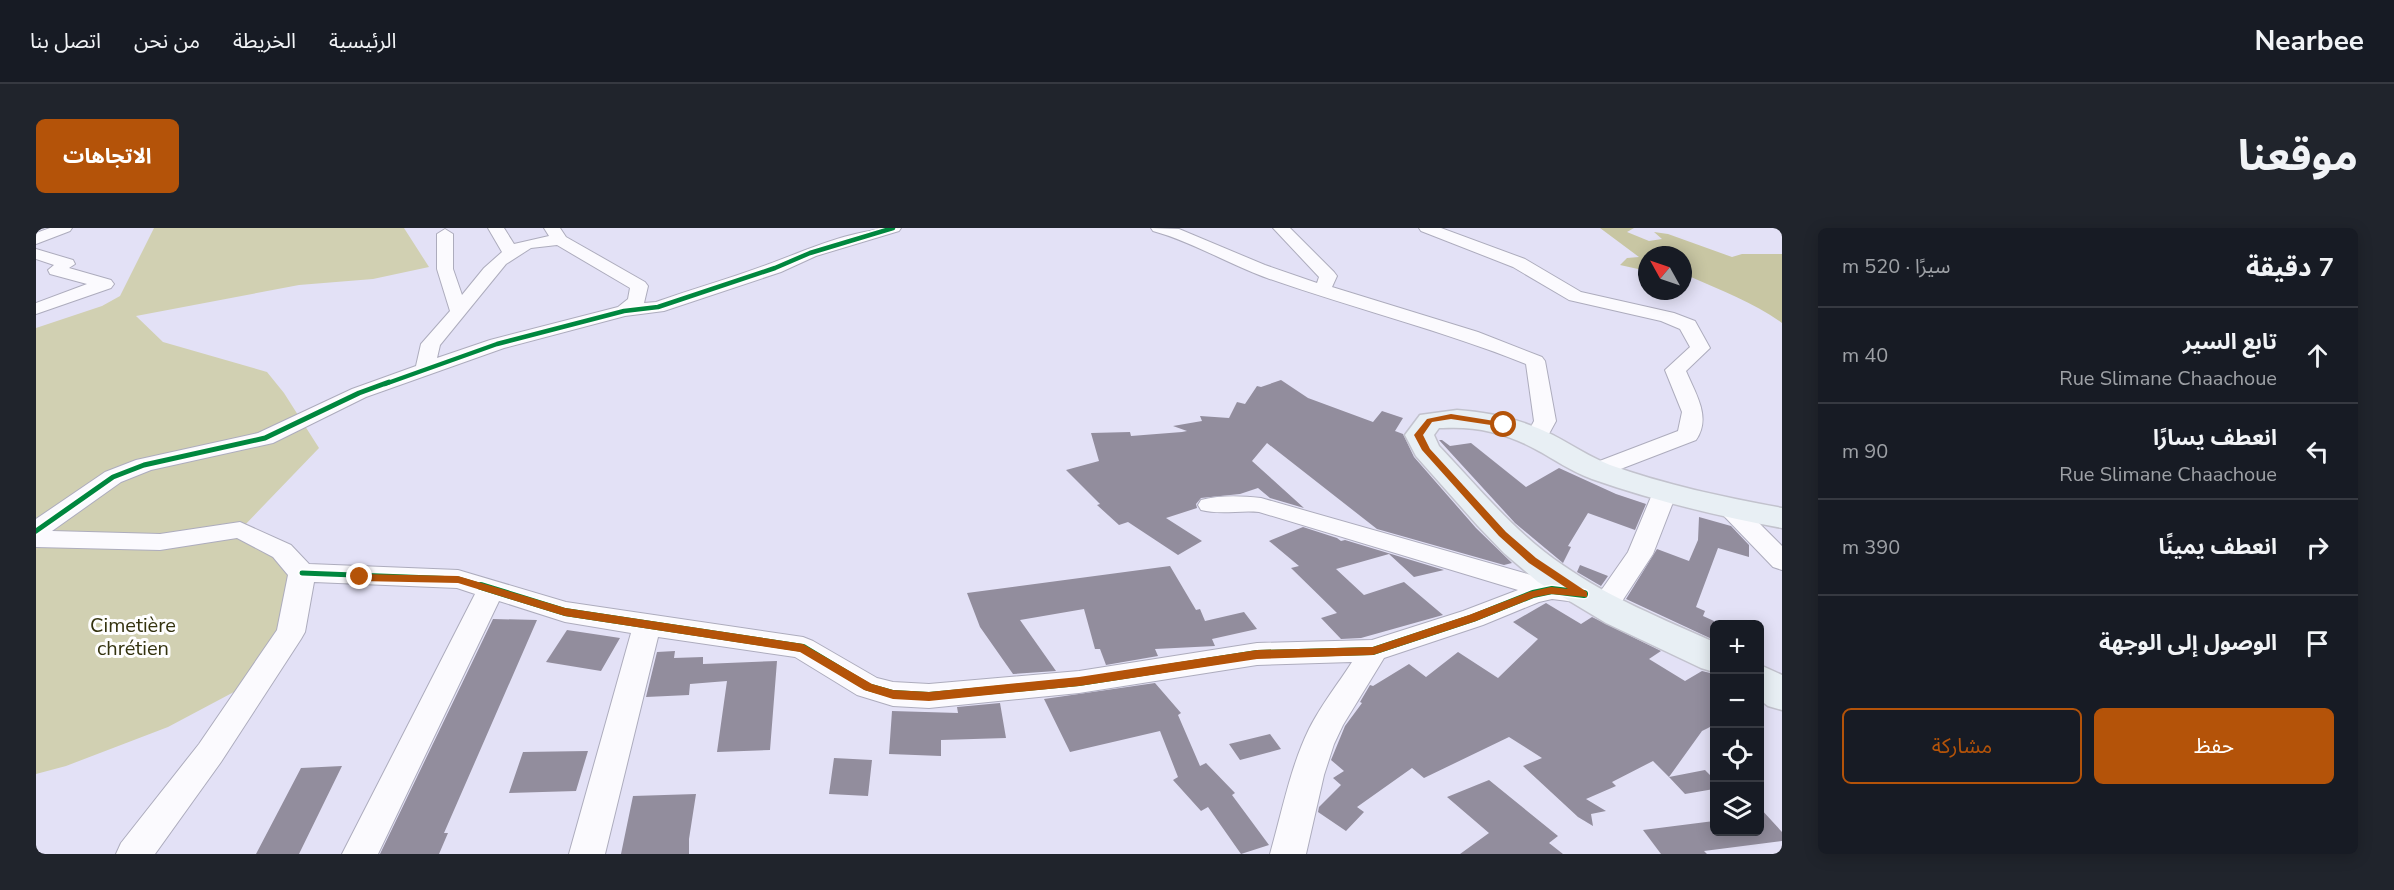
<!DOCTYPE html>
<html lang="ar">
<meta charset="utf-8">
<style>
:root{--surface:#171b24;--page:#20242c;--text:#f1f3f6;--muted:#9ea1a6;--line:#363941;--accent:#b45309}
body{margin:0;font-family:"Nunito Sans","Noto Sans Arabic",sans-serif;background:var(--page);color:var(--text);direction:rtl}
.controls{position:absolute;right:18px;bottom:18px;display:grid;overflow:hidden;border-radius:9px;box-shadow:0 3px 15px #0003}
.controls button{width:54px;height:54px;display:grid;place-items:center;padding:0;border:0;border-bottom:2px solid var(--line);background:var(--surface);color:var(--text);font:30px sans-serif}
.compass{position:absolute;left:1602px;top:18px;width:54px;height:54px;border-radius:50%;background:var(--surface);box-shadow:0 3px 15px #0003;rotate:310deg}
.stop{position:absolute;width:18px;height:18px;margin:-14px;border:4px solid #b45309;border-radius:50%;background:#fff}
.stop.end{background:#b45309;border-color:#fff;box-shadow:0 2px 6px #0008}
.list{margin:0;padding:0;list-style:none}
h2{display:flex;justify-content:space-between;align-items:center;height:78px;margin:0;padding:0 24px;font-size:26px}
h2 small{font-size:20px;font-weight:400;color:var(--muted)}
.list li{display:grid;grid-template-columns:39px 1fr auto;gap:18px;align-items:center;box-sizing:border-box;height:96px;padding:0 24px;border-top:2px solid var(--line)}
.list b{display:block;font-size:22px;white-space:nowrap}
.list p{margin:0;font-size:20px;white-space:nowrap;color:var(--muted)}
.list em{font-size:20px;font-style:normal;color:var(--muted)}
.actions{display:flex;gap:12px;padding:18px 24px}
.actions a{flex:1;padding:14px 0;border:2px solid var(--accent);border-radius:9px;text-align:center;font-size:21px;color:var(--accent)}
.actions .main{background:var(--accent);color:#fff}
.icon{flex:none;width:33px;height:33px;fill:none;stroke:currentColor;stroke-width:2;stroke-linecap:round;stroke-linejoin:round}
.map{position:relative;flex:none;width:1746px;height:626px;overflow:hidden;direction:ltr;border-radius:9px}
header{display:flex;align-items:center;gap:36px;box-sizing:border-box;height:84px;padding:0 30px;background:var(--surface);border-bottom:2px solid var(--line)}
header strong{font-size:28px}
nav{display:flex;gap:33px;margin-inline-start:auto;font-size:21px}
.intro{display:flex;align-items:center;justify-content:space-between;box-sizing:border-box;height:144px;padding:0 36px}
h1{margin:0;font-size:42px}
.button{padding:15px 27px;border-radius:9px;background:var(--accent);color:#fff;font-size:21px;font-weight:700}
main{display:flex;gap:36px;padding:0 36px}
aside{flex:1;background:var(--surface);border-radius:9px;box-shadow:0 3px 15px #0003}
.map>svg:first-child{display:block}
</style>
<header>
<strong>Nearbee</strong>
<nav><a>الرئيسية</a><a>الخريطة</a><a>من نحن</a><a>اتصل بنا</a></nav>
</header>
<div class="intro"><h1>موقعنا</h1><a class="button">الاتجاهات</a></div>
<main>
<aside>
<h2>7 دقيقة<small>سيرًا · 520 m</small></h2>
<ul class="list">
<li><svg class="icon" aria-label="ahead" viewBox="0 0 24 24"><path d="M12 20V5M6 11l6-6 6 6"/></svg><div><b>تابع السير</b><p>Rue Slimane Chaachoue</p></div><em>40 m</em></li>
<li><svg class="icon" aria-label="left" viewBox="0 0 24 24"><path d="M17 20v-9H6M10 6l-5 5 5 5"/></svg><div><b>انعطف يسارًا</b><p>Rue Slimane Chaachoue</p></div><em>90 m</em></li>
<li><svg class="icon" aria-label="right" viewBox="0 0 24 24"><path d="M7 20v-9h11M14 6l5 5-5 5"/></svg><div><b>انعطف يمينًا</b></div><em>390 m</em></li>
<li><svg class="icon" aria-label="arrive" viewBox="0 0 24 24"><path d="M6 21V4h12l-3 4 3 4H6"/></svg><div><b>الوصول إلى الوجهة</b></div></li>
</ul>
<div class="actions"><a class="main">حفظ</a><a>مشاركة</a></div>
</aside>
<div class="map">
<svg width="1746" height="626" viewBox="0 0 1746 626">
<rect width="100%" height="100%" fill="#e3e1f6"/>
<!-- green -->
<path fill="#d1d0b2" d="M118 0H368L393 39 337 51 263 57 100 88 127 114 231 144 248 165 283 220 205 301 266 345 224 450 132 499 30 538 0 546V100L66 78 84 68Z"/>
<!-- forest -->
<path fill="#c8c6a3" d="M1564 0H1598L1591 4 1613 13 1626 11 1618 4 1632 6 1696 29 1706 26H1746V95C1719 75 1686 63 1655 49L1647 48V27H1611V43L1584 37 1591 30 1603 29Z"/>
<!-- building -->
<path fill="#928d9d" d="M1245 152 1272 170 1337 194 1346 183 1367 190 1359 203 1367 206 1378 229 1440 300 1476 335 1468 337 1341 301 1231 215 1216 233 1268 280 1234 270 1222 260 1204 266 1165 270 1160 276 1161 280 1130 290 1166 313 1142 327 1092 294 1083 297 1061 277 1064 276 1030 242 1063 233 1055 205 1094 204 1095 208 1146 204 1151 203 1137 198 1166 193 1164 188 1193 190 1201 174 1209 176 1221 158 1225 159Z
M1403 212H1406L1414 218 1435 215 1490 259 1523 240 1580 266 1610 276 1599 302 1552 285 1532 318 1535 319 1527 335 1479 295Z
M1663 289 1695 298 1713 317V329L1682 320 1660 379 1669 383 1667 388 1678 393V412L1590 371 1621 321 1653 333 1662 312Z
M1267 299 1301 310 1305 313 1309 312 1408 342 1378 349 1353 326 1300 341 1328 367 1368 354 1407 387 1325 410 1305 411 1285 390 1301 385 1255 340 1263 338 1233 313Z
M1544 337 1572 348 1565 358 1541 344Z
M1134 338 1160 382 1164 381 1169 393 1208 384 1221 401 1176 411 1179 418 1119 421 1122 428 1070 437 1064 421H1059L1048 381 984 392 1020 443 977 446 944 399 931 365Z
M1510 375 1545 396 1556 389 1625 423 1613 431 1649 453 1666 443 1678 446V497L1666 503 1633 549 1617 533 1576 554 1580 558 1550 571 1570 583 1555 586 1557 598 1542 589 1487 538 1506 530 1473 509 1388 550 1376 540 1321 579 1328 584 1310 603 1282 584 1283 579 1305 557 1297 550 1308 543 1295 532 1309 498 1326 475 1324 474 1334 457 1337 458 1373 436 1390 449 1422 424 1462 450 1502 411 1477 394Z
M457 391 501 392 408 605H412L403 626H344Z
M531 402 584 410 565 443 510 434Z
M639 423 638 430 667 429V436L741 433 734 522 681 524 691 453 654 456 653 467 610 469 621 424Z
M1119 455 1145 485 1142 487 1164 538 1170 535 1199 565 1196 567 1233 617 1205 626 1172 579 1165 583 1137 552 1142 549 1124 503 1034 524 1008 471Z
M964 475 970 510 905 512V528L853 526 856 483 922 485 921 479Z
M1234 506 1245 521 1204 532 1193 516Z
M552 523 540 563 473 565 487 524Z
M798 530 836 532 832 568 793 566Z
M306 538 263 626H220L265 540Z
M1669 542 1678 551V561L1649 566 1633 549Z
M1453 552 1522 608 1513 615 1527 626H1424L1453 605 1411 569Z
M660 566 653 611V626H585L597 568Z
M1724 580 1746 604V613L1668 623 1671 626H1625L1607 602 1678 593V603H1724Z"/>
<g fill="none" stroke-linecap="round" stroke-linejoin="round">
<defs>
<path id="minor" d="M14 0H36L34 3 0 16V5Z
M452 0H468L478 16 513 8 508 0H524L530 9 609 54 612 58 608 75 620 74C657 61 696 50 733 36 776 20 819 0 865 0L863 3 780 28 745 44 628 83 589 88 468 120 330 169 237 215 115 242 85 254 16 303 124 306 204 294 255 317 273 336 422 342 530 374 767 409 777 413 841 450 857 454 893 456 1043 443 1221 415 1336 412 1427 383 1482 362 1223 284C1204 282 1184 287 1165 282L1162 277 1165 272C1185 267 1205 268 1225 270L1516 353 1558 359 1562 366 1558 373 1548 375 1516 371 1503 374 1447 397 1348 430 1307 497 1298 516 1288 547 1270 626H1234C1246 584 1254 540 1273 501 1285 477 1302 456 1316 434L1221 437 1043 465 893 480 857 478 821 467 759 429 622 409 569 626H533L595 405 529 394 463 373 342 626H306L439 366 421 360 278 354 269 404 265 411 185 534 119 626H80L85 615 163 516 241 402 252 347 237 329 201 310 124 322 0 319V291L69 244 100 232 222 205 316 161 380 138 385 116 414 83 401 41V6L409 1 417 6V41L426 67 448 40 466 24ZM521 17 594 60 592 71 582 79 454 112 401 130 404 117 470 36 495 20Z
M1115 0 1143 1 1229 37 1281 55 1283 49 1237 0H1254L1298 44 1301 48 1296 59 1442 104 1506 129 1509 133 1520 193 1508 215 1500 217 1492 215 1489 210 1498 193 1490 136C1405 102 1316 80 1231 50 1192 36 1157 14 1117 3Z
M1383 0H1405L1489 31 1545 64 1638 85 1659 93 1674 120 1650 143C1659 165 1676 189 1660 212L1569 247 1561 249 1553 247 1549 242 1553 237 1642 203 1646 184 1629 142 1654 119 1644 101 1625 93 1533 72 1477 39 1385 3Z
M0 21 37 32 39 36 33 40 75 52 78 56 75 60 0 86V75L51 56 14 46 12 42 18 37 0 31Z
M1629 257 1637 259 1641 264 1617 326 1579 384 1569 387 1559 384 1555 377 1592 324 1617 264 1621 259Z
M1695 273 1704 276 1746 318V342L1737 339 1686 286 1683 281 1686 276Z"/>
<path id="major" d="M1421 182C1454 184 1487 192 1517 207 1536 217 1554 229 1574 237 1629 257 1688 269 1746 280V300C1682 288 1618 273 1556 251 1536 244 1518 231 1499 221 1470 205 1440 198 1407 200H1403L1398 207 1403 218C1443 260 1480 306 1528 338 1574 370 1627 391 1678 414V444L1665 440 1570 395 1502 354 1468 325 1442 298 1380 228 1369 207 1384 187Z
M1724 437 1746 447V482L1732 478 1724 472Z"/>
</defs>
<!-- minor casing -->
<use href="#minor" stroke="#adacbd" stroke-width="2"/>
<!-- major casing -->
<use href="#major" stroke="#c2c2cd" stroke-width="3"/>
<!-- minor -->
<use href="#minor" fill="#fbfafe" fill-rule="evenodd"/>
<!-- major -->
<use href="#major" fill="#e8eff4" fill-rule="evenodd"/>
<defs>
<path id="cycleway-far2" d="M349 156 461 116 588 83 622 79 739 40 774 25 857 0"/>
<path id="cycleway-far1" d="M0 303 77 249 108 237 229 210 323 165 353 154
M266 345 422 351 449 359"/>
<path id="cycleway" d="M445 358 529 384 767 420 832 459 857 466 893 468 1043 454 1221 426 1337 423 1437 390 1497 366 1516 362 1548 366"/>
</defs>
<!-- cycleway-far2 casing -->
<use href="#cycleway-far2" stroke="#fefefe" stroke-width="8"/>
<!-- cycleway-far1 casing -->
<use href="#cycleway-far1" stroke="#fefefe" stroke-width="9"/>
<!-- cycleway casing -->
<use href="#cycleway" stroke="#fefefe" stroke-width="11"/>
<!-- cycleway-far2 -->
<use href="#cycleway-far2" stroke="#00873e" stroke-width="4.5"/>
<!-- cycleway-far1 -->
<use href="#cycleway-far1" stroke="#00873e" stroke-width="5"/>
<!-- cycleway -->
<use href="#cycleway" stroke="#00873e" stroke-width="8"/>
</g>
<!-- route -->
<path fill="#b45309" d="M1415 186 1471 195 1472 197 1468 199 1415 191 1396 194 1387 207 1394 221 1470 304 1500 330 1551 364V369L1515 366 1499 369 1440 393 1337 427 1221 431 1043 458 893 473 857 471 828 462 764 424 529 388 422 355 324 353 319 349 324 346 422 348 529 380 767 416 836 456 857 462 893 464 1043 449 1221 422 1337 419 1433 387 1493 364 1515 359 1532 361 1493 335 1463 308 1386 222 1378 207 1391 191Z"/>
<g text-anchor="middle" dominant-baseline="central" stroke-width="6" stroke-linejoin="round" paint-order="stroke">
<!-- park labels -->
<g font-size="20" fill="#34330f" stroke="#fefefe">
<text x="97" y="397">Cimetière<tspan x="97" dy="23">chrétien</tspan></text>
</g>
</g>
</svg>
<div class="controls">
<button>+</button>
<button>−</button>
<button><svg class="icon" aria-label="locate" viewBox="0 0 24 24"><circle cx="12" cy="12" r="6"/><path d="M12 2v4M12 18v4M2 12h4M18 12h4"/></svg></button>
<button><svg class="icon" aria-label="layers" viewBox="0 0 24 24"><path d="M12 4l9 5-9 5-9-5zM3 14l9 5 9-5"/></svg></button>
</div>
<svg class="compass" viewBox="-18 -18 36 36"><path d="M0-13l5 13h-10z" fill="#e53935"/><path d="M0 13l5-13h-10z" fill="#9ea1a6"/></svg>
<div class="stop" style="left:1468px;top:197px"></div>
<div class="stop end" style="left:324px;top:349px"></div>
</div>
</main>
